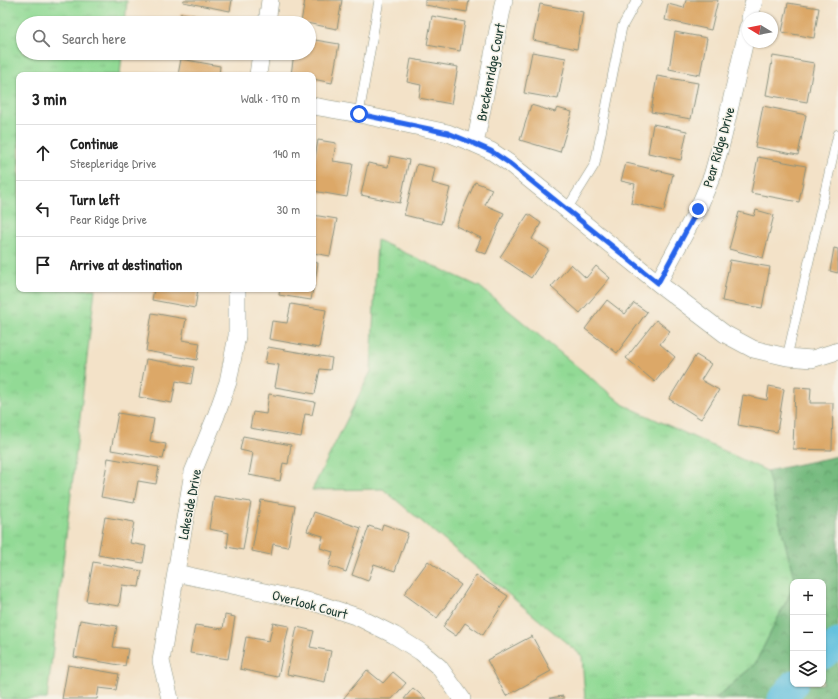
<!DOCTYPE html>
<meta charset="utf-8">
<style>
:root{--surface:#fff;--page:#f6f6f6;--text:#222;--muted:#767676;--line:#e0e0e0}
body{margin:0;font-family:"Patrick Hand",sans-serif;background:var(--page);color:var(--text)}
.controls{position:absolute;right:12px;bottom:12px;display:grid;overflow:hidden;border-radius:8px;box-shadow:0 1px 3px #0004}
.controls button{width:36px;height:36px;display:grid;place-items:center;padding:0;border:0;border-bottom:1px solid var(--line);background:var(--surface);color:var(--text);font:20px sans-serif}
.compass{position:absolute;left:742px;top:12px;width:36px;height:36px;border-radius:50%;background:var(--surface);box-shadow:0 1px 3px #0004;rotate:280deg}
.stop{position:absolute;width:12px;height:12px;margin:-9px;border:3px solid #2563eb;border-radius:50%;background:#fff}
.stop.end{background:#2563eb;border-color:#fff;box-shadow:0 1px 4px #0008}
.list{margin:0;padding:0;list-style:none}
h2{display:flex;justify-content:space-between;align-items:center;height:52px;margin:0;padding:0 16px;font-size:17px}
h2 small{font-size:13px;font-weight:400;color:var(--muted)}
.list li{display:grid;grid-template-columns:26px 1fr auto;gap:12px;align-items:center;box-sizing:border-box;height:56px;padding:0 16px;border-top:1px solid var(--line)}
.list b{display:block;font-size:15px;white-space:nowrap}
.list p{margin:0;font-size:13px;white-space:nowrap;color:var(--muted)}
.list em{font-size:13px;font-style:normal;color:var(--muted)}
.icon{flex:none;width:22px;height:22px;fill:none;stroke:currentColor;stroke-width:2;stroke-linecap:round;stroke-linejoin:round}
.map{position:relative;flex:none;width:838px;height:699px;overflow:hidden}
.search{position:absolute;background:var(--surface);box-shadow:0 1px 3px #0004;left:16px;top:16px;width:300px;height:44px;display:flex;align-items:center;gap:10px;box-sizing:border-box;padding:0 14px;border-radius:22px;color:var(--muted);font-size:15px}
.panel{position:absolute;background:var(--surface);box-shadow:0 1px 3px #0004;left:16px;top:72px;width:300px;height:220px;border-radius:8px}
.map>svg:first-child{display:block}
</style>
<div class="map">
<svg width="838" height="699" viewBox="0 0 838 699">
<defs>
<pattern id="grass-tufts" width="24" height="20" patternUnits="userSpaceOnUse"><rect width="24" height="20" fill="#92da95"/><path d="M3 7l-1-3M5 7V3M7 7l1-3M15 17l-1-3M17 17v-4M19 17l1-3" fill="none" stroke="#7dbc81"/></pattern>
<pattern id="forest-crowns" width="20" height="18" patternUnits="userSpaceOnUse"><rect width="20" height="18" fill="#75ba7e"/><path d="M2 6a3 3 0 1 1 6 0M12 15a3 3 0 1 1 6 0" fill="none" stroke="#5f9868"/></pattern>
</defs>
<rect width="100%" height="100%" fill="#f7f3e8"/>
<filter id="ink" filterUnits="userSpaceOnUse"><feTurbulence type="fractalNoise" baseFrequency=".025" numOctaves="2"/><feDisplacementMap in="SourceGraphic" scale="8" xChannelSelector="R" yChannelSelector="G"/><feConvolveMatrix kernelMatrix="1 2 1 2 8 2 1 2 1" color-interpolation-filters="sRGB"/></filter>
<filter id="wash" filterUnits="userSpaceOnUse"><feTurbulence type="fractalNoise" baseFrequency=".012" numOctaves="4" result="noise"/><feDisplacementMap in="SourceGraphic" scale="16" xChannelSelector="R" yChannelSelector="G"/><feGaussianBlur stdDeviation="0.9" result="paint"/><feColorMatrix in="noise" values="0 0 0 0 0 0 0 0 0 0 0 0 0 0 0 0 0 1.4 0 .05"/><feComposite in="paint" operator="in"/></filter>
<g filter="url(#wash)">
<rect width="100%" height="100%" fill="#f3e2c8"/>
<!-- grass -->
<path fill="url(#grass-tufts)" stroke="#588c64" d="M0 0 127 1 125 23H23V53H122L120 75H19V289H95L47 699H0Z
M377 240 480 287 624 405 767 471 795 582H793V588L755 664 715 699H585L582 656 383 489 312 490 371 371Z"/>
<!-- forest -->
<path fill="url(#forest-crowns)" stroke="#4a7c59" d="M838 456V699H715L755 664 793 588V684H823V582H795L767 471Z"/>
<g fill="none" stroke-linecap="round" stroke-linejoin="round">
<!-- river -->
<path stroke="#5fbfdd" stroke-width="29" d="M823 655 838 643
M782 699 794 684"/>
</g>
<g id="blocks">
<!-- building -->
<path fill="#dca868" d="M184 0H232L230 11 183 2Z
M305 0H342L337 29 301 22Z
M425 0H469L467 12 425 5Z
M686 0H718L711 30 665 20 668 4 684 8Z
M788 3 819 8 814 38 782 32Z
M540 4 583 12 577 49 533 40Z
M181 13 232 22V23H179Z
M432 16 465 22 460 51 427 45Z
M675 32 707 38 700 75 669 69Z
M309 39 339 44 332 83 313 79V75H291L294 53H309Z
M532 52 566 58 558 99 524 93Z
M198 53H211V56L198 54Z
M773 56 814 63 807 102 766 95Z
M181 59 220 66 219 75H178Z
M411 59 458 67 451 104 419 98 421 85 407 82Z
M657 76 698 83 691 119 651 112Z
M531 105 555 112 557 108 572 112 560 152 520 140Z
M763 106 806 115 798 155 755 147Z
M653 124 687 131 681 160 648 153Z
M318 140 336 143 333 161 353 164 347 197 313 191V169Z
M390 156 409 160 400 203 361 195 368 163 388 167Z
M758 157 806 166 799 202 751 193Z
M626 163 673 174 664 211 631 203 635 184 621 181Z
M417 164 435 168 432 183 450 188 441 224 404 215Z
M475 182 492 189 485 205 504 213 486 254 476 250 481 238 456 226Z
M756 210 774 215 763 258 729 249 739 212 754 216Z
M528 214 541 223 532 239 549 250 531 278 500 257Z
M313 215 337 219 330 256 313 253Z
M834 248 838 249V273L830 271Z
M730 260 770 267 762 308 722 301Z
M313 262 318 263 314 287H313Z
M571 264 586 278 596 266 610 278 580 313 551 287Z
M154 289H198L195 308 152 300Z
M280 289H313L311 300 279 295Z
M607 300 625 314 634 303 647 312 617 353 585 329Z
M291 304 326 310 319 348 269 339 272 321 287 323Z
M152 313 186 319 182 340 200 343 197 360 146 351Z
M656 320 670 331 660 344 675 357 655 382 626 358Z
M268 347 332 358 330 370 320 369 315 394 275 387 279 365 265 363Z
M696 355 711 364 701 380 719 390 701 419 669 399Z
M146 359 194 367 191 384 176 381 172 403 139 397Z
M769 386 784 389 777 432 738 425 743 395 767 400Z
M795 387 811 388 810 403H833L832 450 793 449Z
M269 394 315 402 312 415 305 414 301 437 250 428 253 412 266 414Z
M118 413 154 419 150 441 166 444 163 459 111 450Z
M243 436 291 445 288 464 283 463 280 481 249 475 253 453 240 450Z
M108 458 159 467 156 484 138 481 134 503 101 497Z
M214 496 251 502 243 550 227 547 229 533 209 529Z
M261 500 295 506 288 547 273 544 271 555 252 551Z
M314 512 361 528 346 572 329 566 333 552 320 548 323 536 307 531Z
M105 517 134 522 130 543 146 546 143 563 98 555Z
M383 524 408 533 395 571 374 564 368 581 352 575 369 526 381 530Z
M428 561 461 585 437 618 404 594Z
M93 562 142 571 139 587 122 585 119 606 86 601Z
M476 575 508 596 483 635 465 623 456 636 443 627Z
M225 615 235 617 228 659 190 653 195 625 223 629Z
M80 620 117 626 113 647 128 649 125 666 74 657Z
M273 623 289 626 278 677 240 669 246 637 269 641Z
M297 627 314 631 310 647 331 651 325 682 287 674Z
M532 636 551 671 506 696 487 660Z
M68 665 119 674 116 690 99 688 97 699H62Z
M367 670 383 683 393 672 406 683 392 699H343Z
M413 688 426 699H404Z
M563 696V699H550V698Z"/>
</g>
</g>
<g filter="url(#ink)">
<use href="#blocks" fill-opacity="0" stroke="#89907e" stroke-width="1"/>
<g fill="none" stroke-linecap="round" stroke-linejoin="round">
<defs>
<path id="service" d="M359 114 379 0
M567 209 595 164 622 27 637 0
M787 357 838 134"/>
<path id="minor" d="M750 18 754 0
M267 23 270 0
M258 75 261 53
M313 106 359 114 448 133 475 144 491 151 509 163 658 283 725 334 753 349 787 357 812 359 838 351
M475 144 504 0
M658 283 698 209 712 176 723 137 748 27
M176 573 316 603 358 617 394 635 421 652 439 667 462 699
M170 699 161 661 193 472 216 416 228 382 237 336V289"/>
</defs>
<!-- service casing -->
<use href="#service" stroke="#89907e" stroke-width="10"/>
<!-- minor casing -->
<use href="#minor" stroke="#89907e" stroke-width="18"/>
<!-- service -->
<use href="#service" stroke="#fff" stroke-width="9"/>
<!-- minor -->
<use href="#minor" stroke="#fff" stroke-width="17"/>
</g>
</g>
<g fill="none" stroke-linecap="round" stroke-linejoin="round" filter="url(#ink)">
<!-- route -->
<path stroke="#2563eb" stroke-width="5" d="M359 114 448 133 475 144 491 151 509 163 658 283 698 209"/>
</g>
<g text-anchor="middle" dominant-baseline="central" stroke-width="3" stroke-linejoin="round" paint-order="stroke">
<!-- street labels -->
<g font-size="14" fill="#1f3d34" stroke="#f7f3e8">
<text transform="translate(490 72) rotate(-79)">Breckenridge Court</text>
<text transform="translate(718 147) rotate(-74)">Pear Ridge Drive</text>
<text transform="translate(189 504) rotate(-79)">Lakeside Drive</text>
<text transform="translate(310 604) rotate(15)">Overlook Court</text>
</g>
</g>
</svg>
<div class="controls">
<button>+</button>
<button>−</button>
<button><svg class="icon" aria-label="layers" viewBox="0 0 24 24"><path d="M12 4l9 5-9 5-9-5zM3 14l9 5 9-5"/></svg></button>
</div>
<svg class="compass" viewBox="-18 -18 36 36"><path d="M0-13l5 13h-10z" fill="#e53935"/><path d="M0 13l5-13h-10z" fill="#767676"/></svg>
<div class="stop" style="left:359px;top:114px"></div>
<div class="stop end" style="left:698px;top:209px"></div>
<div class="search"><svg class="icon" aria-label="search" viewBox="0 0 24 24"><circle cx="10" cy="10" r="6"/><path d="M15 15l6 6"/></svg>Search here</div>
<section class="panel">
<h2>3 min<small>Walk · 170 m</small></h2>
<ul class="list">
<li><svg class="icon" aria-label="ahead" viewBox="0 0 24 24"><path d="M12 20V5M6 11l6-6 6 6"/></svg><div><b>Continue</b><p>Steepleridge Drive</p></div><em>140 m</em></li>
<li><svg class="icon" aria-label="left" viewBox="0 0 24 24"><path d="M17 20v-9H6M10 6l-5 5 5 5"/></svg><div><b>Turn left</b><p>Pear Ridge Drive</p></div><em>30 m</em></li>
<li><svg class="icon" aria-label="arrive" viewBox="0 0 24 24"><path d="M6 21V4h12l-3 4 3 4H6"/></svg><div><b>Arrive at destination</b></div></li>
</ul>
</section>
</div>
